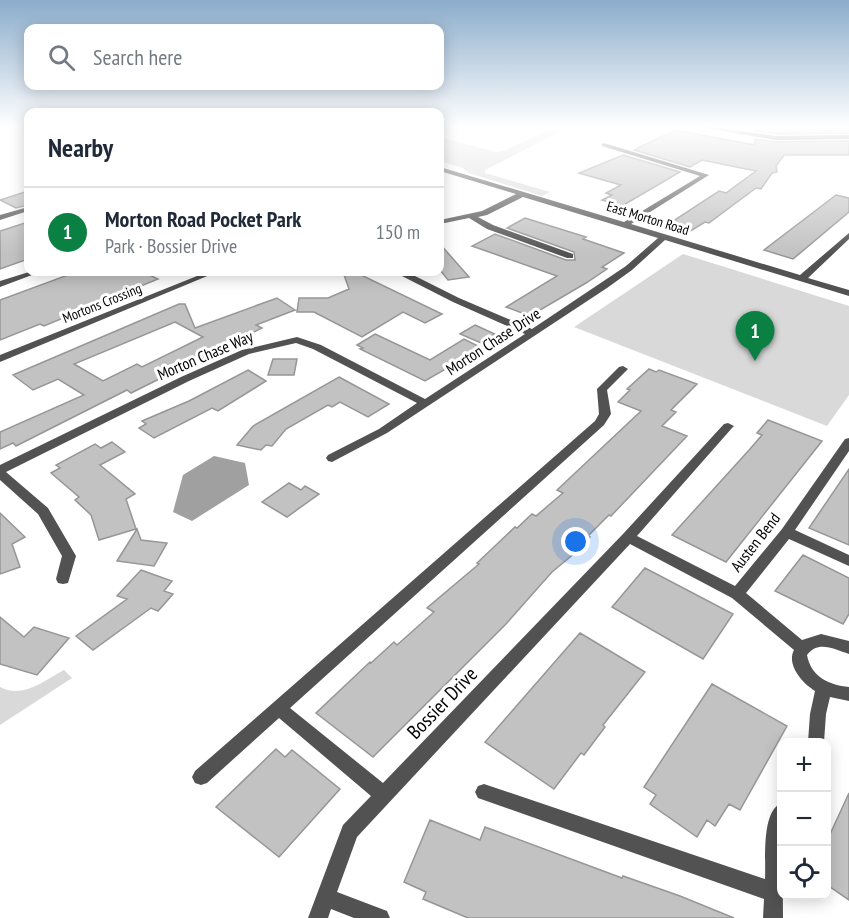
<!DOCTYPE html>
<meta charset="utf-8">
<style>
:root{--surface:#fff;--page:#f6f6f7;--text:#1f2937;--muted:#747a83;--line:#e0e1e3;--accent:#0b8043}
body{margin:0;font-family:"PT Sans Narrow",sans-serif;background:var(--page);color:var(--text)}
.controls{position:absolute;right:18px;bottom:18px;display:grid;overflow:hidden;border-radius:12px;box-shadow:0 3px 15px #0003}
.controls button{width:54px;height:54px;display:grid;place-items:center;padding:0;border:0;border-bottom:2px solid var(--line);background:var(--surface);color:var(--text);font:30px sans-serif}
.you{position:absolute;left:576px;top:542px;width:21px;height:21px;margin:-15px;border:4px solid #fff;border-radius:50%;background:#1a73e8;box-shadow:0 0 0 9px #1a73e833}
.badge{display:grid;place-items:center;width:39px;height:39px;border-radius:50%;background:var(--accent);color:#fff;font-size:20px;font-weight:700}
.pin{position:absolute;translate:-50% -50px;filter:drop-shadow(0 2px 3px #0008)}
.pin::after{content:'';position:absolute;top:32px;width:21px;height:18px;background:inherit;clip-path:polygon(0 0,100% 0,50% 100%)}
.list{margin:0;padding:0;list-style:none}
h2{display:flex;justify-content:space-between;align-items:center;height:78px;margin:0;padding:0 24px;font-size:26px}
h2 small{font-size:20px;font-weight:400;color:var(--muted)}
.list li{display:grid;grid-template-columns:39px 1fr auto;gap:18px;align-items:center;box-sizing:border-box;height:90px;padding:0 24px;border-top:2px solid var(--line)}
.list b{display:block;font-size:22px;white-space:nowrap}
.list p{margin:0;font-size:20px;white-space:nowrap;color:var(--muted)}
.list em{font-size:20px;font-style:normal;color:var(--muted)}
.icon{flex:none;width:33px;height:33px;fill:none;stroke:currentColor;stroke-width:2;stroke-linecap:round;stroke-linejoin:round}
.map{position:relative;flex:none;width:849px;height:918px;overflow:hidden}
.search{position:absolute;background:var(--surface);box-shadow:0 3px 15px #0003;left:24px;top:24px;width:420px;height:66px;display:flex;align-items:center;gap:15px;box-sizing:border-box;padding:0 21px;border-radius:12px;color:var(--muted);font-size:22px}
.panel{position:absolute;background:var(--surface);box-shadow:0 3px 15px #0003;left:24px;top:108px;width:420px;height:168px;border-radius:12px}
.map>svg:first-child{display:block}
</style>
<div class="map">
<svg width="849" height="918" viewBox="0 0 849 918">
<rect width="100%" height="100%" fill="#fff"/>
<!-- green -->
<path fill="#d9d9d9" d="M557 126H578L566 129 485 170V173L550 192 542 196 469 173 463 168 440 161V137L496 152 504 151Z
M683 254 849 306V395L827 426 574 327Z
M64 670 72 678 0 725V687C22 699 44 681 64 670Z"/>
<!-- water -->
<path fill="#a0a0a0" d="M214 456 245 463 249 485 192 521 173 512 183 475Z"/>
<!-- building -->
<path fill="#c2c2c2" stroke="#969696" stroke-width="1.5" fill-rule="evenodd" d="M756 126H849V133L776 134 755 131Z
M675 130 755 145V139L776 142 849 141V155H784L776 166 777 172 772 173 761 189 756 188 709 223 705 222 689 232 672 227 678 223 673 221 719 191 726 193 756 171 702 160 690 167 634 150Z
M623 155 680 172 622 206 602 200 612 195 606 193 621 185 579 173Z
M28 191V205L16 208 0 200Z
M836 195 849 198V212L793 259 764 250Z
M525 218 586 237 583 239 624 253 602 267 607 269 586 283 530 316 506 307 557 276 472 246 495 234 566 260H575L574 252 507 228Z
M28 222V259L0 269V231Z
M440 244 469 277 448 280 440 270Z
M76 272H143L158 279 44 326 40 324 0 340V300Z
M343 272H355L442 314 425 323 403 312 362 337 314 312H297L299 298H328L349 289Z
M277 298 295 310 256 325 262 328 131 393 127 390 16 446 13 443 0 449V432L84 395 58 379 33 390 13 375 179 304H185L195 328ZM175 322 203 337 142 367 137 364 103 381 74 364Z
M475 325 495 334 481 343 460 334Z
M375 334 430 360 464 339 482 348 425 381 360 349 363 348 357 345Z
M273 359H297L294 375H268Z
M649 369 656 372 659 370 697 384 671 410 676 412 662 426 687 436 611 516 609 515 588 536 590 537 575 553 552 572 506 624 373 757 316 713 370 662 371 663 394 642 397 645 434 612 427 608 479 564 477 563 515 527 517 528 532 514 536 516 563 493 557 490 641 411 618 402 630 390 627 389Z
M248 370 266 381 218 411 212 408 154 438 139 428 146 424 142 421 189 401Z
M339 377 389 404 368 417 340 402 332 407 328 405 286 429 272 446 266 445 261 450 237 445 253 426Z
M768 420 822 441 726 562 672 535 750 449 762 435 757 433Z
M112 442 125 452 100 465 135 494 126 499 136 529 99 540 91 515 75 500 79 497 51 473 60 468 56 465 95 444 101 448Z
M849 469V545L809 528Z
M289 483 301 490 305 486 319 494 287 517 262 502Z
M0 513 25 537 12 544 20 567 0 574Z
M137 529 141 540 167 543 154 566 117 561Z
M803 555 849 578V614L843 624 775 591Z
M645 568 733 614 703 659 612 607Z
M141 570 172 581 164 591 173 594 158 611 151 608 93 650 76 636 127 599 117 596Z
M0 617 24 637 34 627 69 638 37 675 0 664Z
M580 633 645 672 603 725 605 727 584 755 581 753 554 789 485 742Z
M712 684 787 726 740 810 729 804 715 826 707 820 697 837 650 804 656 795 644 787Z
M276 749 285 757 292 750 340 789 279 857 216 807Z
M849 793V900L826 884V843Z
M430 820 480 840 485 827 622 878 623 876 680 896 734 918H468L423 899 426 892 404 882Z"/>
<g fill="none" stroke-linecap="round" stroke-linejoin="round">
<!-- minor -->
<path fill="#525252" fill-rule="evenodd" d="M691 126H705L776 136 849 135V139L776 140Z
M604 143 709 175 631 224 800 275 849 233V239L808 278 849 290V296L665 240 632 270 607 288 387 433 332 462 328 461 326 458 328 455 379 429 417 403 313 349 296 343 249 354 189 381 6 472 48 508 76 556 68 583 63 584 58 583 56 579 62 556 38 514 0 480V465L181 377 242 350 297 337 321 345 425 399 525 334 453 302 398 274 397 272H407L459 298 532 329 626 266 658 238 523 197 487 215 478 217 493 225 573 254V258H567L487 229 469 218 440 224V220L482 211 516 194 440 171V167L624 222 700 176 602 146V144Z
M28 207V211L0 220V215Z
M29 272H40L0 287V281Z
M207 272H217L0 362V355Z
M623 366 628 369 607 390 611 414 604 425 290 708 383 783 623 534 724 424 728 423 734 426 732 428 637 536 735 586 782 529 845 439 849 438V451L795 530 849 555V566L789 539 746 593 802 640 821 634 849 641V654C834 649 818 640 807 655 811 677 829 685 849 687V701L830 697 826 714 824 742H808L810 714 815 691C803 684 786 665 794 650L732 598 630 544 357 837 337 892 387 911 390 918H354L331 909 328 918H308L343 825 371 796 279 718 207 783 201 785 195 783 192 777 195 771 595 421 599 414 597 389 619 367Z
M484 784 765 879C766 860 761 810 782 803L783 918H763L764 899 478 798 475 792 478 786Z"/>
</g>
<!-- sky -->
<linearGradient id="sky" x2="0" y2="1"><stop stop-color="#8baccb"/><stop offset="0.5" stop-color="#fff"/><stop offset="1" stop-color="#fff" stop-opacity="0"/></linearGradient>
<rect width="849" height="254" fill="url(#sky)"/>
<g text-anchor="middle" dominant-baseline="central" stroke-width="6" stroke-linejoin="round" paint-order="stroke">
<!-- far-street labels -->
<g font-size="14" fill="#000" stroke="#fff">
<text transform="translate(648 218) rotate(17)">East Morton Road</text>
<text transform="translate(102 303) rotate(-22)">Mortons Crossing</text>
</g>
<!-- street labels -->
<g font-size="16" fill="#000" stroke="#fff">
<text transform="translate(493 341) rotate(-33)">Morton Chase Drive</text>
<text transform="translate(205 355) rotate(-23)">Morton Chase Way</text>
<text transform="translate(755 542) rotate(-52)">Austen Bend</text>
</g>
<!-- near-street labels -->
<g font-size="20" fill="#000" stroke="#fff">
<text transform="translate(442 703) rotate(-46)">Bossier Drive</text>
</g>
</g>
</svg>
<div class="controls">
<button>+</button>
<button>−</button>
<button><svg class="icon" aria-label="locate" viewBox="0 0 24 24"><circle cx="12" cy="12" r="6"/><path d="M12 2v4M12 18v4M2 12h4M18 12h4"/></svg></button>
</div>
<div class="you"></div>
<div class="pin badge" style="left:755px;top:361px">1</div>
<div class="search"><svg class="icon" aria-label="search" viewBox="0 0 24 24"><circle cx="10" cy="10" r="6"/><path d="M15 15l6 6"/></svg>Search here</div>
<section class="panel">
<h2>Nearby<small></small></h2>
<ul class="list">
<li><span class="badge">1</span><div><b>Morton Road Pocket Park</b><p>Park · Bossier Drive</p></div><em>150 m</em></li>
</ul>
</section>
</div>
